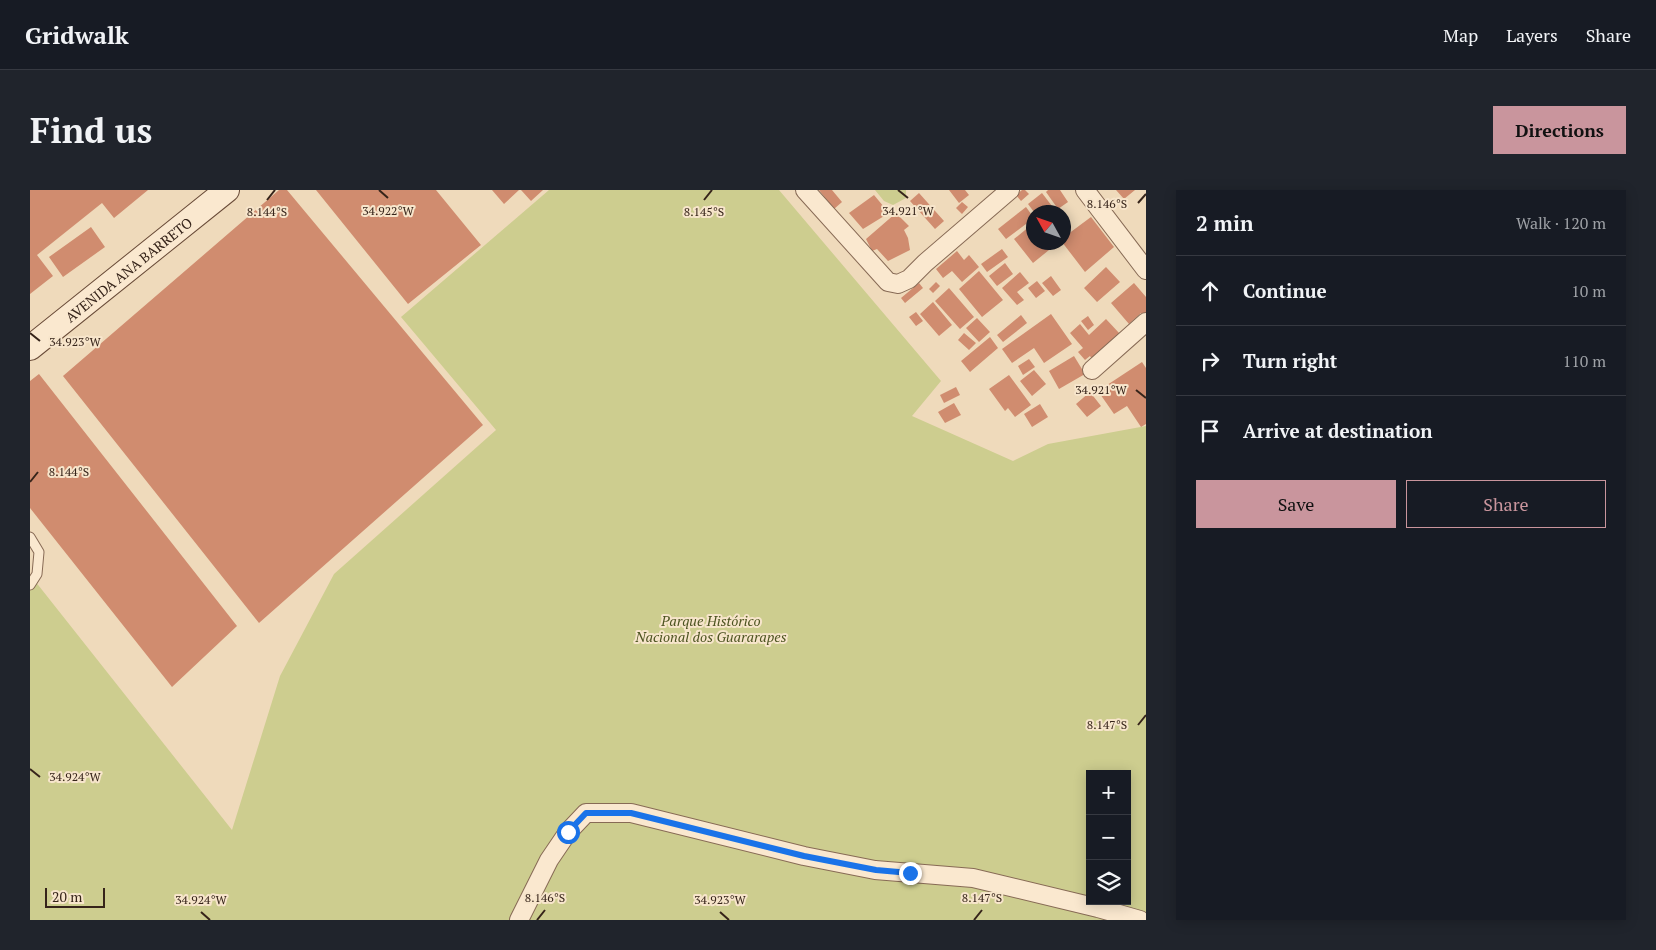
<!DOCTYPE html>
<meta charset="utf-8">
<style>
:root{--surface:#171b24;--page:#20242c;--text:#f1f3f6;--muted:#9ea1a6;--line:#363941;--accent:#c9959d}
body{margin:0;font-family:"PT Serif",serif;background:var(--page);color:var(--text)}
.controls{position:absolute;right:15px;bottom:15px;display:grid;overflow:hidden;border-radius:0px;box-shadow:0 2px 12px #0003}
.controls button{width:45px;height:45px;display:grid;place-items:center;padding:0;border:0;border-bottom:1px solid var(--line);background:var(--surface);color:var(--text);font:25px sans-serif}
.compass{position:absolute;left:996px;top:15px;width:45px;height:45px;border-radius:50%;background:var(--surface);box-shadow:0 2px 12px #0003;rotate:310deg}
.scale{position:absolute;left:15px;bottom:12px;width:60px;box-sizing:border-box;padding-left:5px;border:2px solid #36241a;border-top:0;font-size:14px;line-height:18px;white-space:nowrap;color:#36241a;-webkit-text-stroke:4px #f7e5cb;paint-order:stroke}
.stop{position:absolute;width:15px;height:15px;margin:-11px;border:4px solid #1a73e8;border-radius:50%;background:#fff}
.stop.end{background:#1a73e8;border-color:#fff;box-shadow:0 1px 5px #0008}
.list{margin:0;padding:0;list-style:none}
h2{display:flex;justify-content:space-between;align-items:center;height:65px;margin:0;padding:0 20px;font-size:21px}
h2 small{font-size:16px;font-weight:400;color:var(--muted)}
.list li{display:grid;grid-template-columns:32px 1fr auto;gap:15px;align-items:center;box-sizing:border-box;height:70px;padding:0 20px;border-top:1px solid var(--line)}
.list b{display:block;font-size:19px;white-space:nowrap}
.list em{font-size:16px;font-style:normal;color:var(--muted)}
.actions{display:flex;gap:10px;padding:15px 20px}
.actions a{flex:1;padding:11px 0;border:1px solid var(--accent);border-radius:0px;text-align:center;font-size:18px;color:var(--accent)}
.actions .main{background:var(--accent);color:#111}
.icon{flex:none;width:28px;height:28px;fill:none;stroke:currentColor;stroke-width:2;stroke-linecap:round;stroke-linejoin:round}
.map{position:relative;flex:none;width:1116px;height:730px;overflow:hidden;border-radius:0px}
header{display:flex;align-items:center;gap:30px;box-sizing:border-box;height:70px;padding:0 25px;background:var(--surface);border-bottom:1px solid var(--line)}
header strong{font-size:24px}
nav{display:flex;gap:28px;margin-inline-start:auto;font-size:18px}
.intro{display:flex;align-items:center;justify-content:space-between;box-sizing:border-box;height:120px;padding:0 30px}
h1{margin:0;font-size:35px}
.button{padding:12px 22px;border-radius:0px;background:var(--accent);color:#111;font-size:18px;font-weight:700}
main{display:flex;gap:30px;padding:0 30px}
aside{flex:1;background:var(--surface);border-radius:0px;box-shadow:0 2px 12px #0003}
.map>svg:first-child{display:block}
</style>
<header>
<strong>Gridwalk</strong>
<nav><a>Map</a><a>Layers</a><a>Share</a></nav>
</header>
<div class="intro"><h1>Find us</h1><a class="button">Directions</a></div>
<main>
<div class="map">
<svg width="1116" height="730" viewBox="0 0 1116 730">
<rect width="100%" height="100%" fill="#efdabb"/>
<!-- green -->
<path fill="#cdcd8f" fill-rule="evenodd" d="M519 0H749L911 191 882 226 983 271 1018 254 1116 236V730H0V397L5 391 202 640 250 486 304 384 466 240 371 127ZM1060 584H1097V711H1060Z
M845 0H876V8L863 15 854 11Z"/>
<!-- building -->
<path fill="#d08c6f" d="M0 0H118L84 28 72 13 7 65 23 86 0 104Z
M249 0H257L453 235 229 433 33 186Z
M286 0H406L451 55 378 114Z
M462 0H489L474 14Z
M491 0H513L501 11Z
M789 0H802L812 12 804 19Z
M919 0H935L939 5 929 13Z
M992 0H995L999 4 991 11 986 5Z
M1018 0H1030L1038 12 1028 19 1016 2Z
M1086 0H1105L1094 9Z
M889 3 914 31 905 39 880 11Z
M1012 3 1025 20 1027 22H1004L998 14Z
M844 5 859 23 833 39 819 23Z
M932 12 938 17 932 24 926 18Z
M996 17 1004 28 976 49 968 39Z
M866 23 879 36 874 40 878 48 880 60 858 71 847 59 842 61 836 49Z
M1061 27 1084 57 1055 82 1032 52H1034V47Z
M1000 36 1004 41V52H1012L1019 60 1003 73 984 49Z
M61 37 75 57 33 87 19 67Z
M972 59 978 67 957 82 951 74Z
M927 61 934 70 939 65 949 77 932 92 922 81 913 88 906 79Z
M975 73 983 84 967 96 959 86Z
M1076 77 1090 92 1067 112 1054 98Z
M949 81 973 110 952 127 929 99Z
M990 82 999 93 987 102 994 110 987 115 972 98Z
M1021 86 1031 100 1023 106 1012 93Z
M1007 91 1015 101 1006 108 998 98Z
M906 92 910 96 903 103 899 99Z
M889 93 893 98 875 113 871 108Z
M1104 93 1116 107V124L1114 126 1111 123 1099 134 1081 113Z
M919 98 944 127 930 139 905 111Z
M903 112 922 135 909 146 890 124Z
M886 122 893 131 886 136 879 127Z
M1021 124 1042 154 1014 173 1004 158 982 173 972 159Z
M991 125 997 133 973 152 967 145Z
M1058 126 1064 135 1058 140 1051 131Z
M947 128 960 142 949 152 936 138Z
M1076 129 1090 144 1062 169 1060 166 1055 170 1048 162 1053 158 1040 143 1050 134 1059 145Z
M934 143 946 153 939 160 928 150Z
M960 147 968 158 940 182 931 171Z
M1044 166 1055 184 1029 199 1019 181Z
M999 169 1005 177 993 185 988 176Z
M1112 172 1116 178V234L1111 237 1097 216 1084 224 1068 201Z
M1004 180 1016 194 1002 206 990 191Z
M9 184 207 436 142 497 0 318V191Z
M979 185 1001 215 985 227 978 218 975 221 959 199Z
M926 197 930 205 914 213 910 205Z
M1060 202 1071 216 1057 227 1046 214Z
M924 213 931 225 915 233 908 222Z
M1010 214 1018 227 1002 237 994 224Z"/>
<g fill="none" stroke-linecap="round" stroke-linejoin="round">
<defs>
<path id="lane" d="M0 347 9 362 7 384 0 395"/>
<path id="street" d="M775 0 858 92 868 94 879 89 895 73 980 0
M1055 0 1116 80
M1062 180 1116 132
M489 730 519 670 538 642 556 623H601L774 666 845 680 943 688 1068 718 1110 730"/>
<g id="secondary">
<path id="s1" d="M0 158 197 0"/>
</g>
</defs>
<!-- lane casing -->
<use href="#lane" stroke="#876a55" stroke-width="11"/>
<!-- street casing -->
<use href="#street" stroke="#876a55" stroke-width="20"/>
<!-- secondary casing -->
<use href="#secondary" stroke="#694b38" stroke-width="26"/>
<!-- lane -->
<use href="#lane" stroke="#fae8cf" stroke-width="9"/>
<!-- street -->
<use href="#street" stroke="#fae8cf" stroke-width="18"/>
<!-- secondary -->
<use href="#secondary" stroke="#fae8cf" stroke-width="24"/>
</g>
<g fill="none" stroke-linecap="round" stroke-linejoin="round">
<!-- route -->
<path stroke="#1a73e8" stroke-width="6" d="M538 642 556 623H601L774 666 846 680 880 683"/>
</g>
<!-- ticks -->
<path fill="none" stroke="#36241a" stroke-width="2" d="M349 0 358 8M868 0 878 8M237 10 245 0M674 10 682 0M1108 13 1116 4M0 143 10 151M1106 200 1116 208M0 292 8 282M1108 535 1116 525M0 579 10 587M171 722 180 730M690 722 699 730M507 730 515 720M944 730 952 720"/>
<g text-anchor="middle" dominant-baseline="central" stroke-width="4" stroke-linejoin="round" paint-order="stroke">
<!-- street labels -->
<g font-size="14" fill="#36241a" stroke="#f7e5cb">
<text stroke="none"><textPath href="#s1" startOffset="126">AVENIDA ANA BARRETO</textPath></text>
</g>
<!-- park labels -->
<g font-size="14" font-style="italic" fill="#4c5320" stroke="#f7e5cb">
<text x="681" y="430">Parque Histórico<tspan x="681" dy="16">Nacional dos Guararapes</tspan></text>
</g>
</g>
<g font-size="12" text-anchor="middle" fill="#36241a" stroke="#f7e5cb" stroke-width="4" stroke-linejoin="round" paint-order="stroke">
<text x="1077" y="18">8.146°S</text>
<text x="358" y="25">34.922°W</text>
<text x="878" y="25">34.921°W</text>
<text x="237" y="26">8.144°S</text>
<text x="674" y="26">8.145°S</text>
<text x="45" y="156">34.923°W</text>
<text x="1071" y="204">34.921°W</text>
<text x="39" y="286">8.144°S</text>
<text x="1077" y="539">8.147°S</text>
<text x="45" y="591">34.924°W</text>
<text x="515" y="712">8.146°S</text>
<text x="952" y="712">8.147°S</text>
<text x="171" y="714">34.924°W</text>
<text x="690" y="714">34.923°W</text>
</g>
</svg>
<div class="controls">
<button>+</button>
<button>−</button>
<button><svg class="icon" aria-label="layers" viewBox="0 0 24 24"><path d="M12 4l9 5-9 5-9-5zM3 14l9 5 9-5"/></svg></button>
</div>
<svg class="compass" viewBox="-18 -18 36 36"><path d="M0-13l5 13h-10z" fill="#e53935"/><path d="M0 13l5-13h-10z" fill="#9ea1a6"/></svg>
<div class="scale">20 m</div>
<div class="stop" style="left:538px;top:642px"></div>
<div class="stop end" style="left:880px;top:683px"></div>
</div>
<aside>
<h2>2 min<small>Walk · 120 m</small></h2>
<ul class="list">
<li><svg class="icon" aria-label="ahead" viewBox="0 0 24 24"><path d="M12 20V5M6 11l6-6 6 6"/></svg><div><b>Continue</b></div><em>10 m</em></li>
<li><svg class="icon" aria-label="right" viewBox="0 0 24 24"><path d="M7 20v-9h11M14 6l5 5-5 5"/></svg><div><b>Turn right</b></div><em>110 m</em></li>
<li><svg class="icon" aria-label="arrive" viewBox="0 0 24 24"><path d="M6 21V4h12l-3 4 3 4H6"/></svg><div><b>Arrive at destination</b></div></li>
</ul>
<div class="actions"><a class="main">Save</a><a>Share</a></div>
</aside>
</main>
